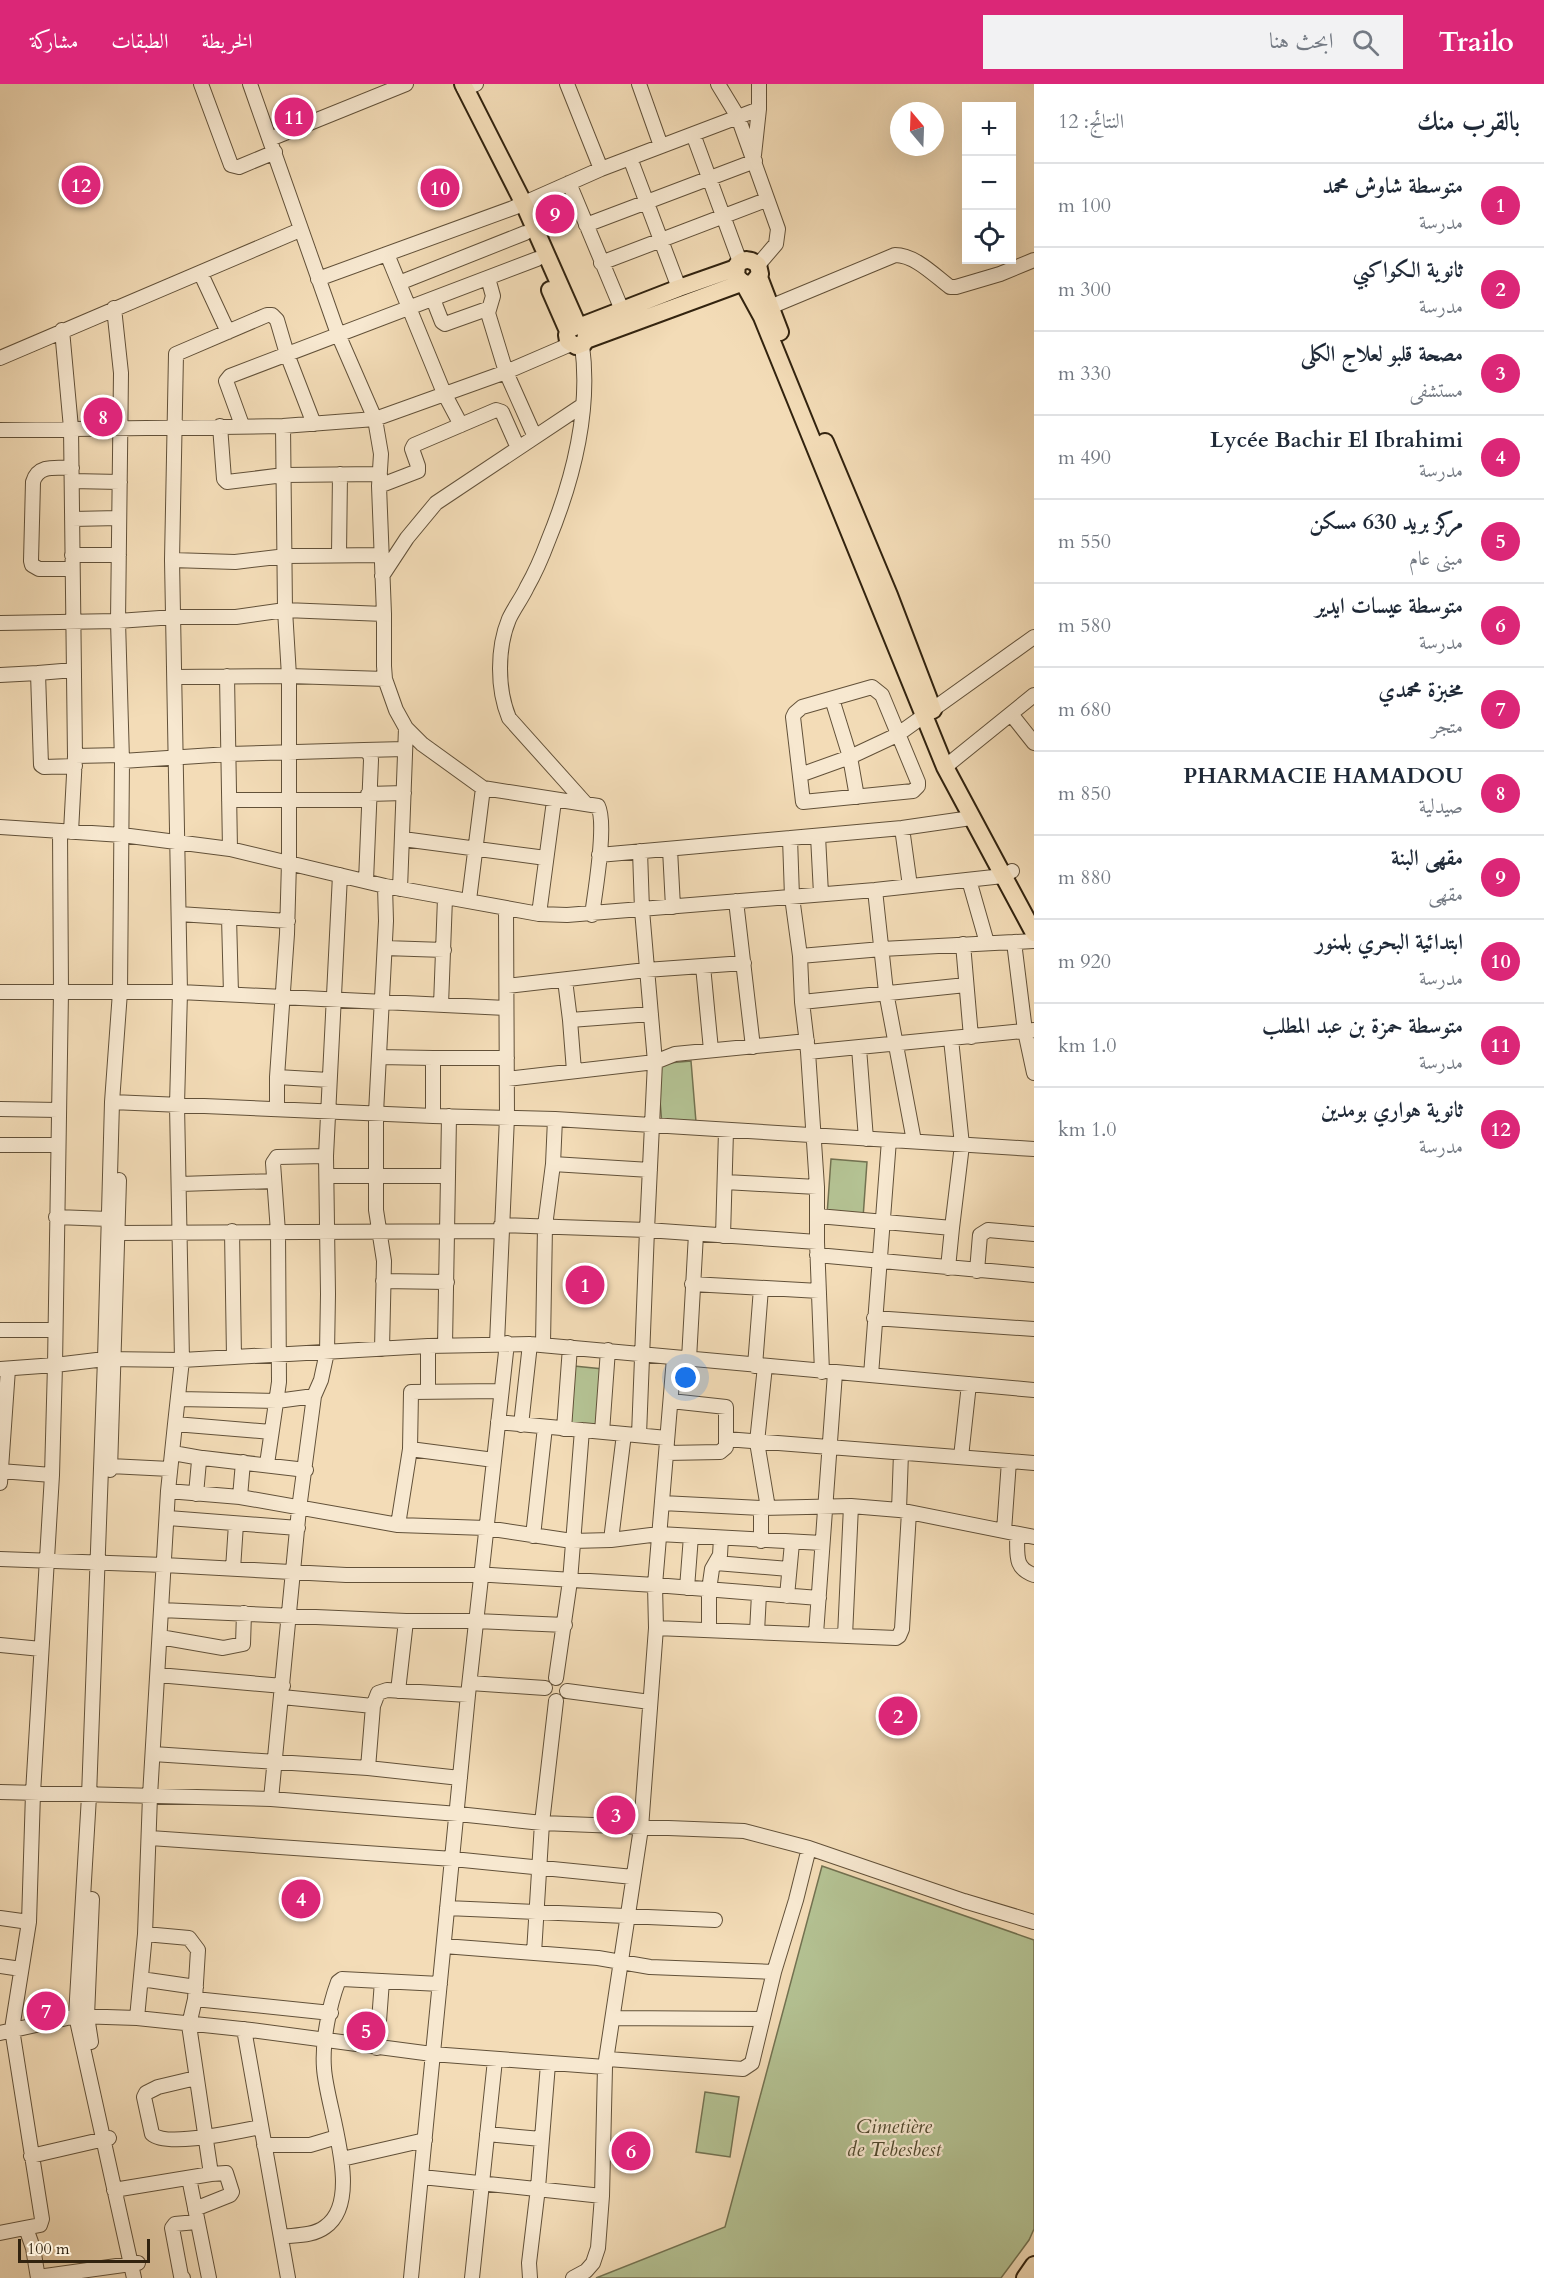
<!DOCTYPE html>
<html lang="ar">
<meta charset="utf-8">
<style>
:root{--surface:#fff;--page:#f2f2f3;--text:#1f2937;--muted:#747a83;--line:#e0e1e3;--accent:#db2777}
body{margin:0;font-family:Cardo,Amiri,serif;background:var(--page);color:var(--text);direction:rtl}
.controls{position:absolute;right:18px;top:18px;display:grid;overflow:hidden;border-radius:0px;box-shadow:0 6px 24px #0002}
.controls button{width:54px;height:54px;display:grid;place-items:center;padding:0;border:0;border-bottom:2px solid var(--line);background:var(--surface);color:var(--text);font:30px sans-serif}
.compass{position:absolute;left:890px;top:18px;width:54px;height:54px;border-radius:50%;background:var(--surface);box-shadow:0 6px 24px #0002;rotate:341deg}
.scale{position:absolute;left:18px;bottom:15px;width:132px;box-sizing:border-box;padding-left:6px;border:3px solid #32230f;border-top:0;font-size:16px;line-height:21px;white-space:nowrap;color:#32230f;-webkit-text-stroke:4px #f7e8d0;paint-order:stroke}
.you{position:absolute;left:686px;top:1294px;width:21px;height:21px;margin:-15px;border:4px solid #fff;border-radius:50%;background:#1a73e8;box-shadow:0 0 0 9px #1a73e833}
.badge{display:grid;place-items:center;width:39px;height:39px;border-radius:50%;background:var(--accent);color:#fff;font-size:20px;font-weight:700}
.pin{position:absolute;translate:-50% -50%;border:3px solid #fff;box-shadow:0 2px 6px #0006}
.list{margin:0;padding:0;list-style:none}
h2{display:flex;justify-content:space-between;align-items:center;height:78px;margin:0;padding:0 24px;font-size:26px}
h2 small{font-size:20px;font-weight:400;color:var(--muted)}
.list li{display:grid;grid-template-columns:39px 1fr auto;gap:18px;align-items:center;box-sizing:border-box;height:84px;padding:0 24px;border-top:2px solid var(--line)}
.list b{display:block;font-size:22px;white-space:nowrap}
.list p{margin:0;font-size:20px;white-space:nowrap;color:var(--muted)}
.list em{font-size:20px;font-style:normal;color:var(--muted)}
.icon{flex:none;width:33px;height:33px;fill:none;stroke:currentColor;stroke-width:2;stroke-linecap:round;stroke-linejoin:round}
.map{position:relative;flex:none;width:1034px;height:2194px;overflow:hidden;direction:ltr}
header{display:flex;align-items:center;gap:36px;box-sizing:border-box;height:84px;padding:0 30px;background:var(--accent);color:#fff}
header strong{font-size:28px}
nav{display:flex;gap:33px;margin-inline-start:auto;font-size:21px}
.search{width:420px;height:54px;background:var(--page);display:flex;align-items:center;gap:15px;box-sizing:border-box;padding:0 21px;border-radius:0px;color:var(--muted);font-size:22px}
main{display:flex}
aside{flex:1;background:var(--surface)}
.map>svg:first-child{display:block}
</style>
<header>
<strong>Trailo</strong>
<div class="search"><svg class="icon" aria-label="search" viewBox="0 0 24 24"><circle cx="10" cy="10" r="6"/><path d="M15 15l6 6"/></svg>ابحث هنا</div>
<nav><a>الخريطة</a><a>الطبقات</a><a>مشاركة</a></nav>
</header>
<main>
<aside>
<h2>بالقرب منك<small>النتائج: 12</small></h2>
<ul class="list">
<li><span class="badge">1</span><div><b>متوسطة شاوش محمد</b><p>مدرسة</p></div><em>100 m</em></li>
<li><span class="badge">2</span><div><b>ثانوية الكواكبي</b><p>مدرسة</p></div><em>300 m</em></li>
<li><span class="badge">3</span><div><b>مصحة قلبو لعلاج الكلى</b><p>مستشفى</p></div><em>330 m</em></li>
<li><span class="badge">4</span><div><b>Lycée Bachir El Ibrahimi</b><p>مدرسة</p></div><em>490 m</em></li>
<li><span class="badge">5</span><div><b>مركز بريد 630 مسكن</b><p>مبنى عام</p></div><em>550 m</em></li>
<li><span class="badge">6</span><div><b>متوسطة عيسات ايدير</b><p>مدرسة</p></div><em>580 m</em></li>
<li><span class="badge">7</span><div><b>مخبزة محمدي</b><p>متجر</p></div><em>680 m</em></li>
<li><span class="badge">8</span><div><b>PHARMACIE HAMADOU</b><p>صيدلية</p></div><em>850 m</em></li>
<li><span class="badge">9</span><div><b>مقهى البنة</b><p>مقهى</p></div><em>880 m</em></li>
<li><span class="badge">10</span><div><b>ابتدائية البحري بلمنور</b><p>مدرسة</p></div><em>920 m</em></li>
<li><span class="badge">11</span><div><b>متوسطة حمزة بن عبد المطلب</b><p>مدرسة</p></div><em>1.0 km</em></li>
<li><span class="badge">12</span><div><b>ثانوية هواري بومدين</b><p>مدرسة</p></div><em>1.0 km</em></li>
</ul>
</aside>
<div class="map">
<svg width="1034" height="2194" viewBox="0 0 1034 2194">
<rect width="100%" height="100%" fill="#f3dcb7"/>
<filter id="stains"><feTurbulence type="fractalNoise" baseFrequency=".00333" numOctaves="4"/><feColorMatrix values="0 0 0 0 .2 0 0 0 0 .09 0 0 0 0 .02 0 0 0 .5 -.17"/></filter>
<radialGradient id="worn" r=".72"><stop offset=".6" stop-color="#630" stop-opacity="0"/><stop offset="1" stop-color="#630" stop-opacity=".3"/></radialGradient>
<!-- green -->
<path fill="#b4c293" stroke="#737251" stroke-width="1.5" d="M691 977 696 1038 662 1041 657 980Z
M831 1075 867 1078 863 1134 827 1131Z
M574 1282 603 1285 598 1344 569 1342Z
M822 1782 1034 1856V2145L1029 2156 1001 2194H596L725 2143Z
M705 2008 739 2013 730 2073 696 2068Z"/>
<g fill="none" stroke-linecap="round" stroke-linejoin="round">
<defs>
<path id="minor" d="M201 0 231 81 239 83 275 68
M250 0 338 250 375 335 381 370 379 402 384 530V582L385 595 396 626 406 644 422 660 483 704 598 722C607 740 595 808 592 831
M567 0 601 85
M639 0 661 62
M718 0 738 33 778 145 776 160 758 181
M464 4 476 0
M693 50 740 178
M270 55 406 0
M754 71 759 25
M630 74 679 204
M569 99 622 226
M586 141 755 77
M387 170 444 309 461 341
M601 179 766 116
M201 190 228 248
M488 194 493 212 488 229 506 288 535 353
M318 195 513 124 601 85 759 25V0
M399 199 525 149
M433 215 442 238 445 240 487 225
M770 223 895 171C915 171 934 191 950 203H956L1000 190 1034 176
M114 224 121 289 118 537 122 677 120 908 112 1018 105 1275 89 1712 76 1932 134 2194
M62 246 71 344 75 672 71 748
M582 261C591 327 573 396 548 457 542 473 535 489 527 503 522 514 514 524 509 535 497 564 497 605 509 634L586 720
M0 274 300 146
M242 341 226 297 230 292 537 175
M220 342 224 395 227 398 284 391 380 390
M0 346 283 342 375 335 506 288 571 260
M72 384C56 384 38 380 33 398L31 477 32 481 39 485H72
M72 397 120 398
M379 402 418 387V382L412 365 414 361 496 326 502 328 518 364
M72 435 119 434
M339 470 340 390
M72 471H119
M172 476 235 478 286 472 381 471
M382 492 407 454 436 419 583 321
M0 539 118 537 174 533H236L285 526 384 530
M38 589 74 586
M0 591 38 589 41 681 44 683 75 682
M227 592 230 765
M175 593 289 592 385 595
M872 603 882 611 918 698V702L913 707 803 718 793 633 795 629 802 623Z
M832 615 850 673 857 713
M1011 630 1034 659
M364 666 405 665
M75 672 122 671
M122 677 229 670 364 666 370 670 371 676 366 797
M945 683 1034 611
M800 691 850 673 897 651 1034 553
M368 710 404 709
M229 716H368
M0 743 122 751 230 765 385 802 539 830 567 831 875 806 1003 792 1012 787
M902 744 910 802
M60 747 61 908 55 1281 105 1275 182 1276 428 1262 530 1260 1034 1306
M818 752 821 810
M790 754 792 813 800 872 802 918 808 968 817 1103V1158L822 1288
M403 755 546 774
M670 765 673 823
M599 771 902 744 971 734
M969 796 987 859
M400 805 406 644
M875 806 886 908 914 1057
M469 816 483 704
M736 817 753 963
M179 830 288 837
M539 830 554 717
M229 833 231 910
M1014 858 1025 947 1034 989
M963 860 971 953
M385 864 444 866
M800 872 882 865 1034 857
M703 882 711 966
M565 896 570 936
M507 902 646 886 744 879
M0 908H180L506 924
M802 918 966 901
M441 921 445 814
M951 955 962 1061 952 1144
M859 964 866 1055
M808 968 1034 946
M379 973 433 974V1032
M433 974H507
M574 987 570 936 651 930
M277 993 329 996
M507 995 655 978 675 970 807 957
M112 1018 433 1032 555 1035 1034 1065
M0 1025 58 1026
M277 1025V993L287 850 289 778V592L285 526 283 342
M0 1061H57
M553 1080 650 1086
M327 1092H448L449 1032
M725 1098 817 1103
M180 1100 274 1097
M818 1132 952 1144 948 1184
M56 1133 109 1135
M501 1141 647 1146 655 978 642 826 640 767
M232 1147 234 1273
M119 1149 501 1147
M723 1152 726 1047
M817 1171 1034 1191
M977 1187 980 1151 988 1146 1034 1150
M383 1197 447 1198
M692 1200 819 1207
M874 1234 1034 1245
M0 1246H55
M497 1259 507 1033 506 825
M543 1260 545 1142 553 1080 555 1035
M445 1261 448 1092
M428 1262V1307
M382 1265 384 1177 376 1126V1029L386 837 385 802
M689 1275 696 1150
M755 1282 761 1204
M765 1282 757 1358 768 1424
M0 1285 55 1281 52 1391 33 1709 29 1838 12 1945 42 2135 40 2141 0 2149
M871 1291 889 1056
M178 1315 277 1317 314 1312
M671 1317 726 1323V1355
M498 1338 667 1354
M521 1341 530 1260
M564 1345 570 1263
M271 1348 175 1340 182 1276 177 1021 180 908 172 476 176 270 267 231H272L277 236 287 270 314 340
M602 1348 608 1266
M639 1351 647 1146 817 1158
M410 1365 494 1376
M173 1369 201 1374
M666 1369 720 1368 726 1363V1355L1034 1379
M961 1373 969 1300
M267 1380 279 1298 278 1148 273 1079 277 1073 326 1072
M110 1382 170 1385
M110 1386 119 1096
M0 1387 52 1391
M0 1399 8 1285
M168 1407 240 1413 398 1441 486 1444 572 1457 611 1456 659 1450 822 1459
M196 1410 199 1377 203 1374 306 1386
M240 1413 243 1378
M662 1419 761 1424 851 1422 899 1426 1034 1453
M899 1426 901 1369
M168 1434 298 1444
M398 1441 410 1365 411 1308 501 1307
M1004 1447 1009 1377
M1017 1450C1018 1469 1013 1484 1034 1491
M533 1452 545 1343
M611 1456 624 1350
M761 1457V1424
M0 1475 164 1481 346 1491H491L655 1501 819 1514
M716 1479 789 1485
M233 1485 236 1440
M687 1504 691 1452
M787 1512 792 1459
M161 1526 406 1537H476L565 1541
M656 1544 896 1554 899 1552 902 1545 909 1428
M709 1545V1506L712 1485 720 1471 721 1454
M757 1548 759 1510
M816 1550 835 1289
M845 1552 851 1422
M160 1553 223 1564 243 1560 244 1529
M0 1561 41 1565
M158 1591 283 1602
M556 1594 570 1497 582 1346
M470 1599 545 1604
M398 1607 406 1537
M567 1607 650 1618
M282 1613 373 1622 368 1684
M373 1622 378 1609 387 1606 468 1611
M153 1670 368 1684 460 1694
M0 1708 271 1715 458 1730 542 1739 744 1747 809 1764 964 1817 1034 1838
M271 1715 299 1425 314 1312 321 1296 327 1268 328 1210 326 1072 340 791
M150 1754 453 1775 633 1793
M447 1824 715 1836
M0 1834 29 1838
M145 1850 189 1854 198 1866 195 1915 189 1941 211 2090
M444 1862 598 1874 650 1883 774 1888
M534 1869 542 1739 556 1617
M0 1882 21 1885
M141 1895 196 1903
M195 1915 331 1929
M137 1934 145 1850 150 1712 168 1407 175 1340
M613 1934 762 1935
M244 1945 288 2194
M0 1949 76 1932 137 1934 251 1946 432 1970 605 1983
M91 1958 87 1932 92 1815
M377 1964 382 1897
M608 1975 743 1985 752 1979 774 1888 796 1816 809 1764
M196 1994 158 2003 146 2009 144 2013 152 2050C167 2064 239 2047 261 2043
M487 2050 541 2055
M264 2061H310L337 2053
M31 2072 109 2054
M342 2075 425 2056
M422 2093 602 2112
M189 2094 209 2194
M114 2106 211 2090 226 2089 232 2108 230 2111 195 2125
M26 2144 33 2164 38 2194
M281 2153C295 2151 313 2152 325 2143 365 2116 326 2023 324 1984 322 1959 329 1922 338 1898L342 1895 440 1900
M38 2193 138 2179
M183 2194 181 2192 172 2144 175 2140 196 2138
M411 2194 468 1611 507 1259
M472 2194 495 1976
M530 2194 529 2179 538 2104 548 1980
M573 2194 586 2187 593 2179 598 2164 602 2112 605 1983 641 1744 656 1544 655 1501 674 1274"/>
<path id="major" d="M463 0 524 120 578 242 585 245 587 248 584 259 576 262 568 257 567 251 569 245 578 242
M759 193 780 248
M744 200 753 199 760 190 758 181C751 175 744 174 737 181L736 192 744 200 762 233 945 683 1034 849
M550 206 568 247
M581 242 679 204 736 184
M586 256 741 199
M825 358 889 511 933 626
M1025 2194 1034 2181"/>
</defs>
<!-- minor casing -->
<use href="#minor" stroke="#625139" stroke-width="16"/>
<!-- major casing -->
<use href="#major" stroke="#32230f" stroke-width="20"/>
<!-- minor -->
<use href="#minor" stroke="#f7e8d0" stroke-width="14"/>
<!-- major -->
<use href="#major" stroke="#f3dcb7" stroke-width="16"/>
</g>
<g text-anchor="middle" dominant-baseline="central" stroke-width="4.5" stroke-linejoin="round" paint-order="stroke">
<!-- park labels -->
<g font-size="20" font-style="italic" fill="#524b30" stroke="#f7e8d0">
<text x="894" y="2042">Cimetière<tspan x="894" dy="23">de Tebesbest</tspan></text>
</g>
</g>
<rect width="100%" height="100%" filter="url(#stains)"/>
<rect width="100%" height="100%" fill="url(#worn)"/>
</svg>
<div class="controls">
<button>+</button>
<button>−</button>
<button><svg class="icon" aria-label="locate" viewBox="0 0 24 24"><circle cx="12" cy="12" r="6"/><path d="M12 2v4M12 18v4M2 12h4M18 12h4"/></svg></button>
</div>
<svg class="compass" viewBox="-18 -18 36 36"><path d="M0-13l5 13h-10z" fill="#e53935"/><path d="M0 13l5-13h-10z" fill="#747a83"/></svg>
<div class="scale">100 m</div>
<div class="you"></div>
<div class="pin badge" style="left:585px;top:1201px">1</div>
<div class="pin badge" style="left:898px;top:1632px">2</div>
<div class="pin badge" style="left:616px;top:1731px">3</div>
<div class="pin badge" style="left:301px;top:1815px">4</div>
<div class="pin badge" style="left:366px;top:1947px">5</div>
<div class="pin badge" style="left:631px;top:2067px">6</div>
<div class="pin badge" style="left:46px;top:1927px">7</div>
<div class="pin badge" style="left:103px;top:333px">8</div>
<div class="pin badge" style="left:555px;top:130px">9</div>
<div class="pin badge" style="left:440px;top:104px">10</div>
<div class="pin badge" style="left:294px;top:33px">11</div>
<div class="pin badge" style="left:81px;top:101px">12</div>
</div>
</main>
